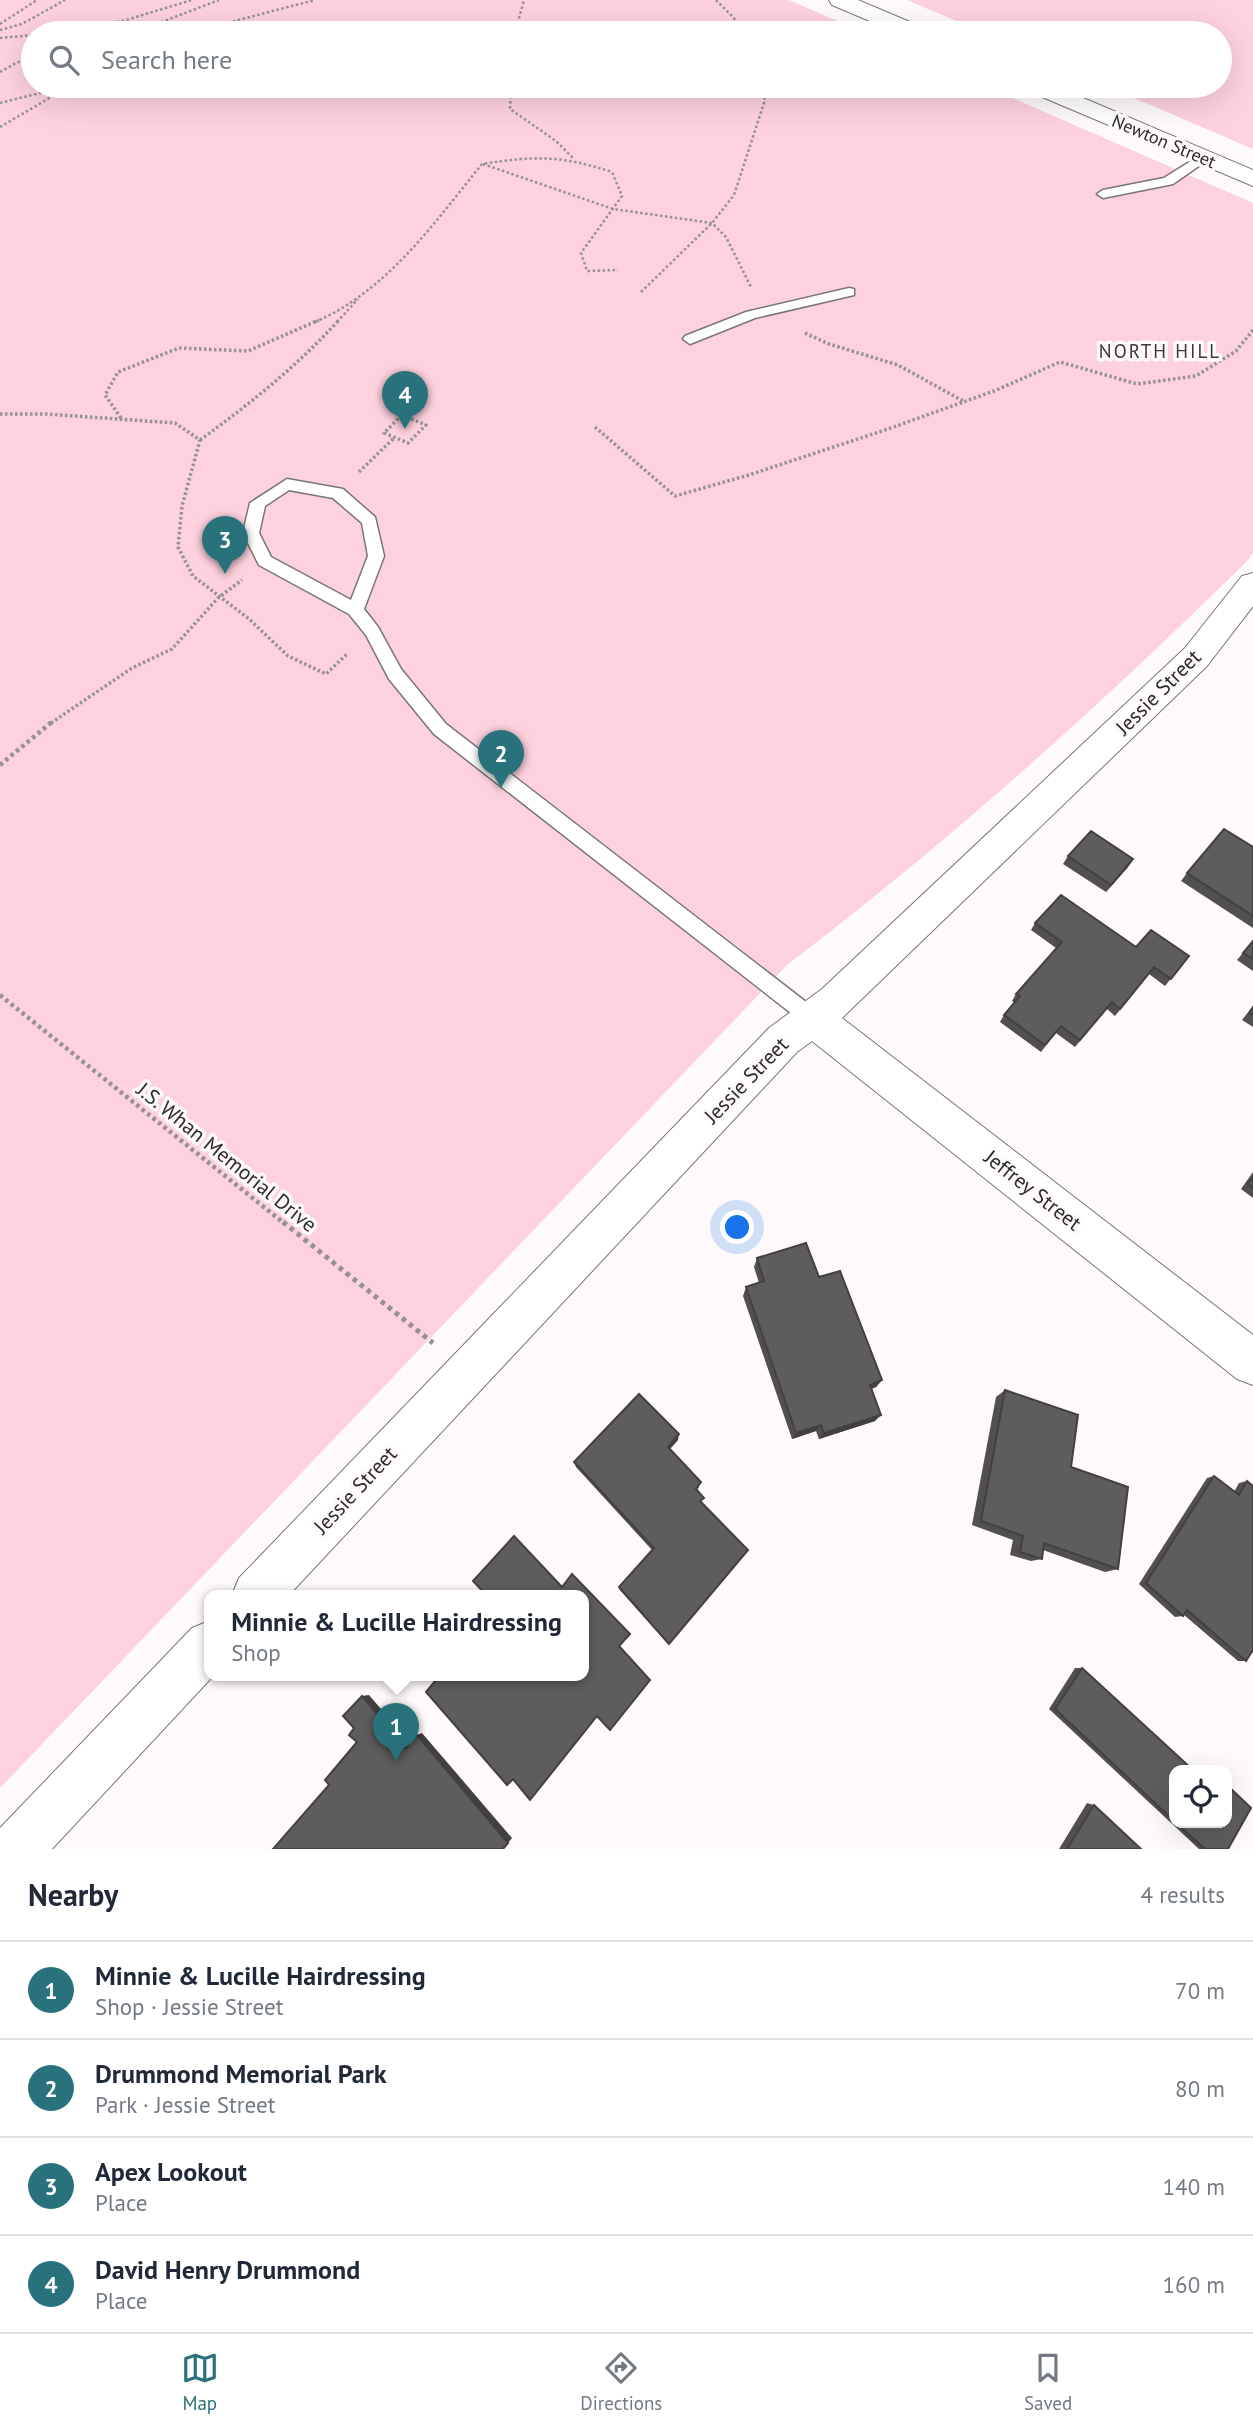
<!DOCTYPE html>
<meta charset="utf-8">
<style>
:root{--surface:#fff;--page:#f6f6f7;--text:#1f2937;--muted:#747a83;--line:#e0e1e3;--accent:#29717b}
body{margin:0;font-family:"PT Sans",sans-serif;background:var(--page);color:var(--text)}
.controls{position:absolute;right:21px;bottom:21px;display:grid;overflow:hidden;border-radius:14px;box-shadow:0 7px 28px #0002}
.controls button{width:63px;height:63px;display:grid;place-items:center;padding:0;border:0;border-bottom:2px solid var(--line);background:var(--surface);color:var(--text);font:35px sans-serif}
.you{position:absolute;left:738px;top:1228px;width:24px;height:24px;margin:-18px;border:5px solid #fff;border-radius:50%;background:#1a73e8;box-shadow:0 0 0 10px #1a73e833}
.badge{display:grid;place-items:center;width:46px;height:46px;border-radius:50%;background:var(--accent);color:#fff;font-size:23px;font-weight:700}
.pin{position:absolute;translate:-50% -58px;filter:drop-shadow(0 2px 4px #0008)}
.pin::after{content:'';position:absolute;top:37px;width:24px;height:21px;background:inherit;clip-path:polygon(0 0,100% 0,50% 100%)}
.popup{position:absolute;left:204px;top:1590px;width:385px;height:91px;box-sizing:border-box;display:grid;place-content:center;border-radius:14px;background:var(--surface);filter:drop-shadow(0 2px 5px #0005);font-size:23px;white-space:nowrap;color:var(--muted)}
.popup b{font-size:26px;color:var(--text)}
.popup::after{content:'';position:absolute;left:50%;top:100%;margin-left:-14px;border:14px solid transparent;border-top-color:var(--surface)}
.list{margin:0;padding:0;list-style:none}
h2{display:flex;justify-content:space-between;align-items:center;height:91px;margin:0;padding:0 28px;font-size:30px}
h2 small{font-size:23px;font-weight:400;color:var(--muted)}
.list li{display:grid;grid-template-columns:46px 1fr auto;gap:21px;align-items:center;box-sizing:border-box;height:98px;padding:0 28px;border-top:2px solid var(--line)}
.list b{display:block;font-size:26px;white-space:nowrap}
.list p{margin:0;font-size:23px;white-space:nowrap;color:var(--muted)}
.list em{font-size:23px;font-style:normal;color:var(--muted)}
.icon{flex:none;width:38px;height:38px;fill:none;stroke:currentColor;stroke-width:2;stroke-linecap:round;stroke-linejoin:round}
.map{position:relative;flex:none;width:1253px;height:1849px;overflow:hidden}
.search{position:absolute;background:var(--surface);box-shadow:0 7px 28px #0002;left:21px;right:21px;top:21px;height:77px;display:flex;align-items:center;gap:18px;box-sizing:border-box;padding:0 24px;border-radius:38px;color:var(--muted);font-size:26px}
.sheet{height:483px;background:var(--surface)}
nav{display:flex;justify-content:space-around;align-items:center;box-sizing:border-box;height:98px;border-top:2px solid var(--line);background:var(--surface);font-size:19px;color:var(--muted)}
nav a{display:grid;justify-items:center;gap:4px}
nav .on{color:var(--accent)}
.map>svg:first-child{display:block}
</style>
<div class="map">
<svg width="1253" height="1849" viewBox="0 0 1253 1849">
<rect width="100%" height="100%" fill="#fefafb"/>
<!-- green -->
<path fill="#fdd1de" d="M0 0H789L865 33H33V86H985L1253 203V553L1247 561C1102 704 950 841 788 964L0 1788Z
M907 0H1253V149L1106 86H1220V33H984Z"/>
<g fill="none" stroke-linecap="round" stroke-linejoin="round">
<defs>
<path id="lane" d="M1202 154 1208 158 1206 161 1173 184 1103 198 1097 194 1103 190 1164 178Z
M849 288 854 289V295L755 318 690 344 683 339 685 336 746 312Z
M287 479 343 489 375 517 384 556 364 609 378 627 401 669 446 724 819 1012 822 1018 819 1024 812 1027 805 1024 434 734 389 679 366 635 349 614 259 565 243 533 250 503ZM289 490 333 498 362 523 368 556 351 600 271 557 259 533 265 506Z"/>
<path id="street" d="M829 0H858L924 28 927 33H898L832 5Z
M1025 86H1055L1253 170V186L1028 91Z
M1253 573V606L1207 666 842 1018 1253 1335V1385L1237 1379 812 1041 797 1052 289 1595H232L239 1578 769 1028 822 989 1185 648 1242 576Z
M209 1621V1675H214L52 1849H0V1828L192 1628Z"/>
</defs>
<!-- lane casing -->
<use href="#lane" stroke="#797677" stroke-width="3"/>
<!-- street casing -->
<use href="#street" stroke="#797677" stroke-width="2"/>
<!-- path-far3 -->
<path stroke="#949292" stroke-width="2.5" stroke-dasharray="2.5 2.5" stroke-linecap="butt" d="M716 0 734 18 741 33
M0 24 37 0
M0 30 22 24 65 0
M68 33 126 20 192 0
M133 33 219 0
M200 33 223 24 315 0
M515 33 524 0
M0 38 33 35
M0 72 18 62H30L33 65
M511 86 510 109 556 141 574 159
M0 103 64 87
M0 127 70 86
M483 164 613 209 712 223 726 237 751 287
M641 292 712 223 734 195 765 100 760 86
M315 322C387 291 434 223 482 164 535 156 560 155 612 172L622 196 581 253 587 271 618 270
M337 322 358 299"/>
<!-- path-far2 -->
<path stroke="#949292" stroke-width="3.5" stroke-dasharray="2.5 2.5" stroke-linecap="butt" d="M805 333 829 344 898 365 963 401
M0 414H46L175 423 200 440 182 506 178 547 193 576 249 619 288 656 326 674 348 653
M402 415 426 425 408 443 384 433Z
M121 418 105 395 118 372 179 348 248 351 319 320
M595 427 675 496 749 475 888 429 994 391 1060 362 1137 384 1196 376 1236 351 1253 330
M200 440C250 404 297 366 339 320
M359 472 394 438
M51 723 132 668 172 649 218 598 242 580"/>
<!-- path-far1 -->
<path stroke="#949292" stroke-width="4.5" stroke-dasharray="3.5 3.5" stroke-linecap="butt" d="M0 765 53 721
M0 995 285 1224"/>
<!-- path -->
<path stroke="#949292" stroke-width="5" stroke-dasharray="4.5 4.5" stroke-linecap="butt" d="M283 1222 433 1343"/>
<!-- lane -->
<use href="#lane" fill="#fff" fill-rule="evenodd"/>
<!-- street -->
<use href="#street" fill="#fff" fill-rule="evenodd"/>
</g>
<!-- wall -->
<path fill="#524f50" d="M1253 847V928L1181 881 1187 873Z
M1068 856 1133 859 1128 867 1106 892 1063 864Z
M1035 923 1136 947 1189 956 1165 986 1149 974 1115 1016 1107 1009 1075 1047 1056 1033 1041 1052 1000 1022 1004 1015 1015 1003 1012 1001 1016 994 1056 948 1031 930Z
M1253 941V971L1237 960Z
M1253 1006V1027L1242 1020Z
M1253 1172V1198L1241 1189Z
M757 1258 819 1277 882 1380 876 1387 871 1389 875 1421 819 1439 816 1431 792 1439 743 1296 746 1287 759 1283 754 1267Z
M1005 1390 1071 1467 1118 1569 1105 1572 1043 1550 1042 1559 1031 1561 1010 1555 1013 1540 972 1525 996 1397Z
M678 1440 670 1449 699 1487 697 1490 702 1502 669 1644H668L619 1589V1587L652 1550 576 1467 574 1462Z
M1214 1476 1234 1492 1239 1483 1247 1481 1246 1661H1238L1184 1615 1183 1616 1175 1617 1139 1584 1207 1478Z
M1075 1668H1082L1174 1770V1823H1227L1228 1849H1199L1049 1709Z
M1087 1803 1094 1805 1141 1849H1059Z"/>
<!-- shaded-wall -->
<path fill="#424041" d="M1133 859 1128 867 1106 892 1111 885Z
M882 1380 876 1387 864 1392 870 1385Z
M881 1415 875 1421 819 1439 824 1433Z
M821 1425 816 1431 792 1439 796 1433Z
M679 1434 678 1440 667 1452 668 1447Z
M369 1695 412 1745 406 1748 362 1696Z
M422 1733 512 1838 508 1843 417 1735Z"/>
<!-- building -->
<path fill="#5f5c5d" stroke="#424041" stroke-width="2" d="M1224 829 1253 847V916L1187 873Z
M1091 831 1133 859 1111 885 1068 856Z
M1061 895 1136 947 1151 930 1189 956 1171 979 1154 967 1120 1009 1112 1002 1080 1040 1061 1026 1045 1045 1004 1015 1020 996 1016 994 1062 942 1035 923Z
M1253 941V959L1243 953Z
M1253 1007V1015L1249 1013Z
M1253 1177V1188L1248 1184Z
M806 1243 819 1277 840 1271 882 1380 870 1385 881 1415 824 1433 821 1425 796 1433 746 1287 764 1281 757 1258Z
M1005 1390 1078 1415 1071 1467 1128 1487 1118 1569 1044 1543 1042 1559 1020 1552 1023 1536 981 1521Z
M639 1394 679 1434 668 1447 701 1482 696 1489 704 1498 700 1501 748 1550 669 1644 619 1587 654 1548 574 1462Z
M1214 1476 1239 1495 1247 1481 1253 1486V1650L1246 1661 1187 1610 1183 1616 1146 1583Z
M514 1536 562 1587 572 1574 630 1634 619 1646 650 1680 610 1730 597 1716 530 1800 513 1779 507 1785 426 1692 440 1675H583V1595H486L473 1581Z
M1082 1668 1193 1770H1174V1821L1055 1709Z
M362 1696 406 1748 417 1735 508 1843 503 1849H273L329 1785 325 1780 357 1742 349 1735 354 1728 343 1716Z
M1227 1785 1251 1808 1228 1849H1205L1176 1823H1227Z
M1094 1805 1141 1849H1067Z"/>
<g text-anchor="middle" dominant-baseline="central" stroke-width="7" stroke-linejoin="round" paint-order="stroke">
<!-- far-street labels -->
<g font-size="18" fill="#2d2c2c" stroke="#fefafb">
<text transform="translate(1164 141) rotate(23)">Newton Street</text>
</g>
<!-- far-neighbourhood labels -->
<g font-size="19" letter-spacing="2" fill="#3a3738" stroke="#fefafb">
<text x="1160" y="351">NORTH HILL</text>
</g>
<!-- street labels -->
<g font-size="21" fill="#2d2c2c" stroke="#fefafb">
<text transform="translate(1158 692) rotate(-45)">Jessie Street</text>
<text transform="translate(746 1080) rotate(-46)">Jessie Street</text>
<text transform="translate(227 1157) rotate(39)">J.S. Whan Memorial Drive</text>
<text transform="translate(1033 1190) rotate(38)">Jeffrey Street</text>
<text transform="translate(355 1490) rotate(-47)">Jessie Street</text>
</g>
</g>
</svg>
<div class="controls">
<button><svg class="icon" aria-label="locate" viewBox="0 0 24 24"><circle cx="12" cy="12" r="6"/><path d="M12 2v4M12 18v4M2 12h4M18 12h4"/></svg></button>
</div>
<div class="you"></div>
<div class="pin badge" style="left:396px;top:1761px">1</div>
<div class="popup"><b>Minnie &amp; Lucille Hairdressing</b>Shop</div>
<div class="pin badge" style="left:501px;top:788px">2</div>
<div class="pin badge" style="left:225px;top:574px">3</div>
<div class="pin badge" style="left:405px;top:429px">4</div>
<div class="search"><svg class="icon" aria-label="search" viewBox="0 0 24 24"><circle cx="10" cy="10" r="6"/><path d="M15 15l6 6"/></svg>Search here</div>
</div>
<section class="sheet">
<h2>Nearby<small>4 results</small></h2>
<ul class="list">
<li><span class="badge">1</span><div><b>Minnie &amp; Lucille Hairdressing</b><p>Shop · Jessie Street</p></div><em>70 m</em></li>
<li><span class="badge">2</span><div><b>Drummond Memorial Park</b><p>Park · Jessie Street</p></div><em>80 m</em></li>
<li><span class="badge">3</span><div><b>Apex Lookout</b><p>Place</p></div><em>140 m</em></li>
<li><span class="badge">4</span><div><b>David Henry Drummond</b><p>Place</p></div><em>160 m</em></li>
</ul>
</section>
<nav>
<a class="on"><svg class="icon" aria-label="map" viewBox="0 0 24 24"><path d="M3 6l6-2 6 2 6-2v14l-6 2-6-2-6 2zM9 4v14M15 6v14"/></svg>Map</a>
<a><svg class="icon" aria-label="directions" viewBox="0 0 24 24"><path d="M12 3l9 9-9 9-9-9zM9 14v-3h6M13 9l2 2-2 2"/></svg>Directions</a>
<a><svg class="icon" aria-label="saved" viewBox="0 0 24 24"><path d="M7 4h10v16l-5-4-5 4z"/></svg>Saved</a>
</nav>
